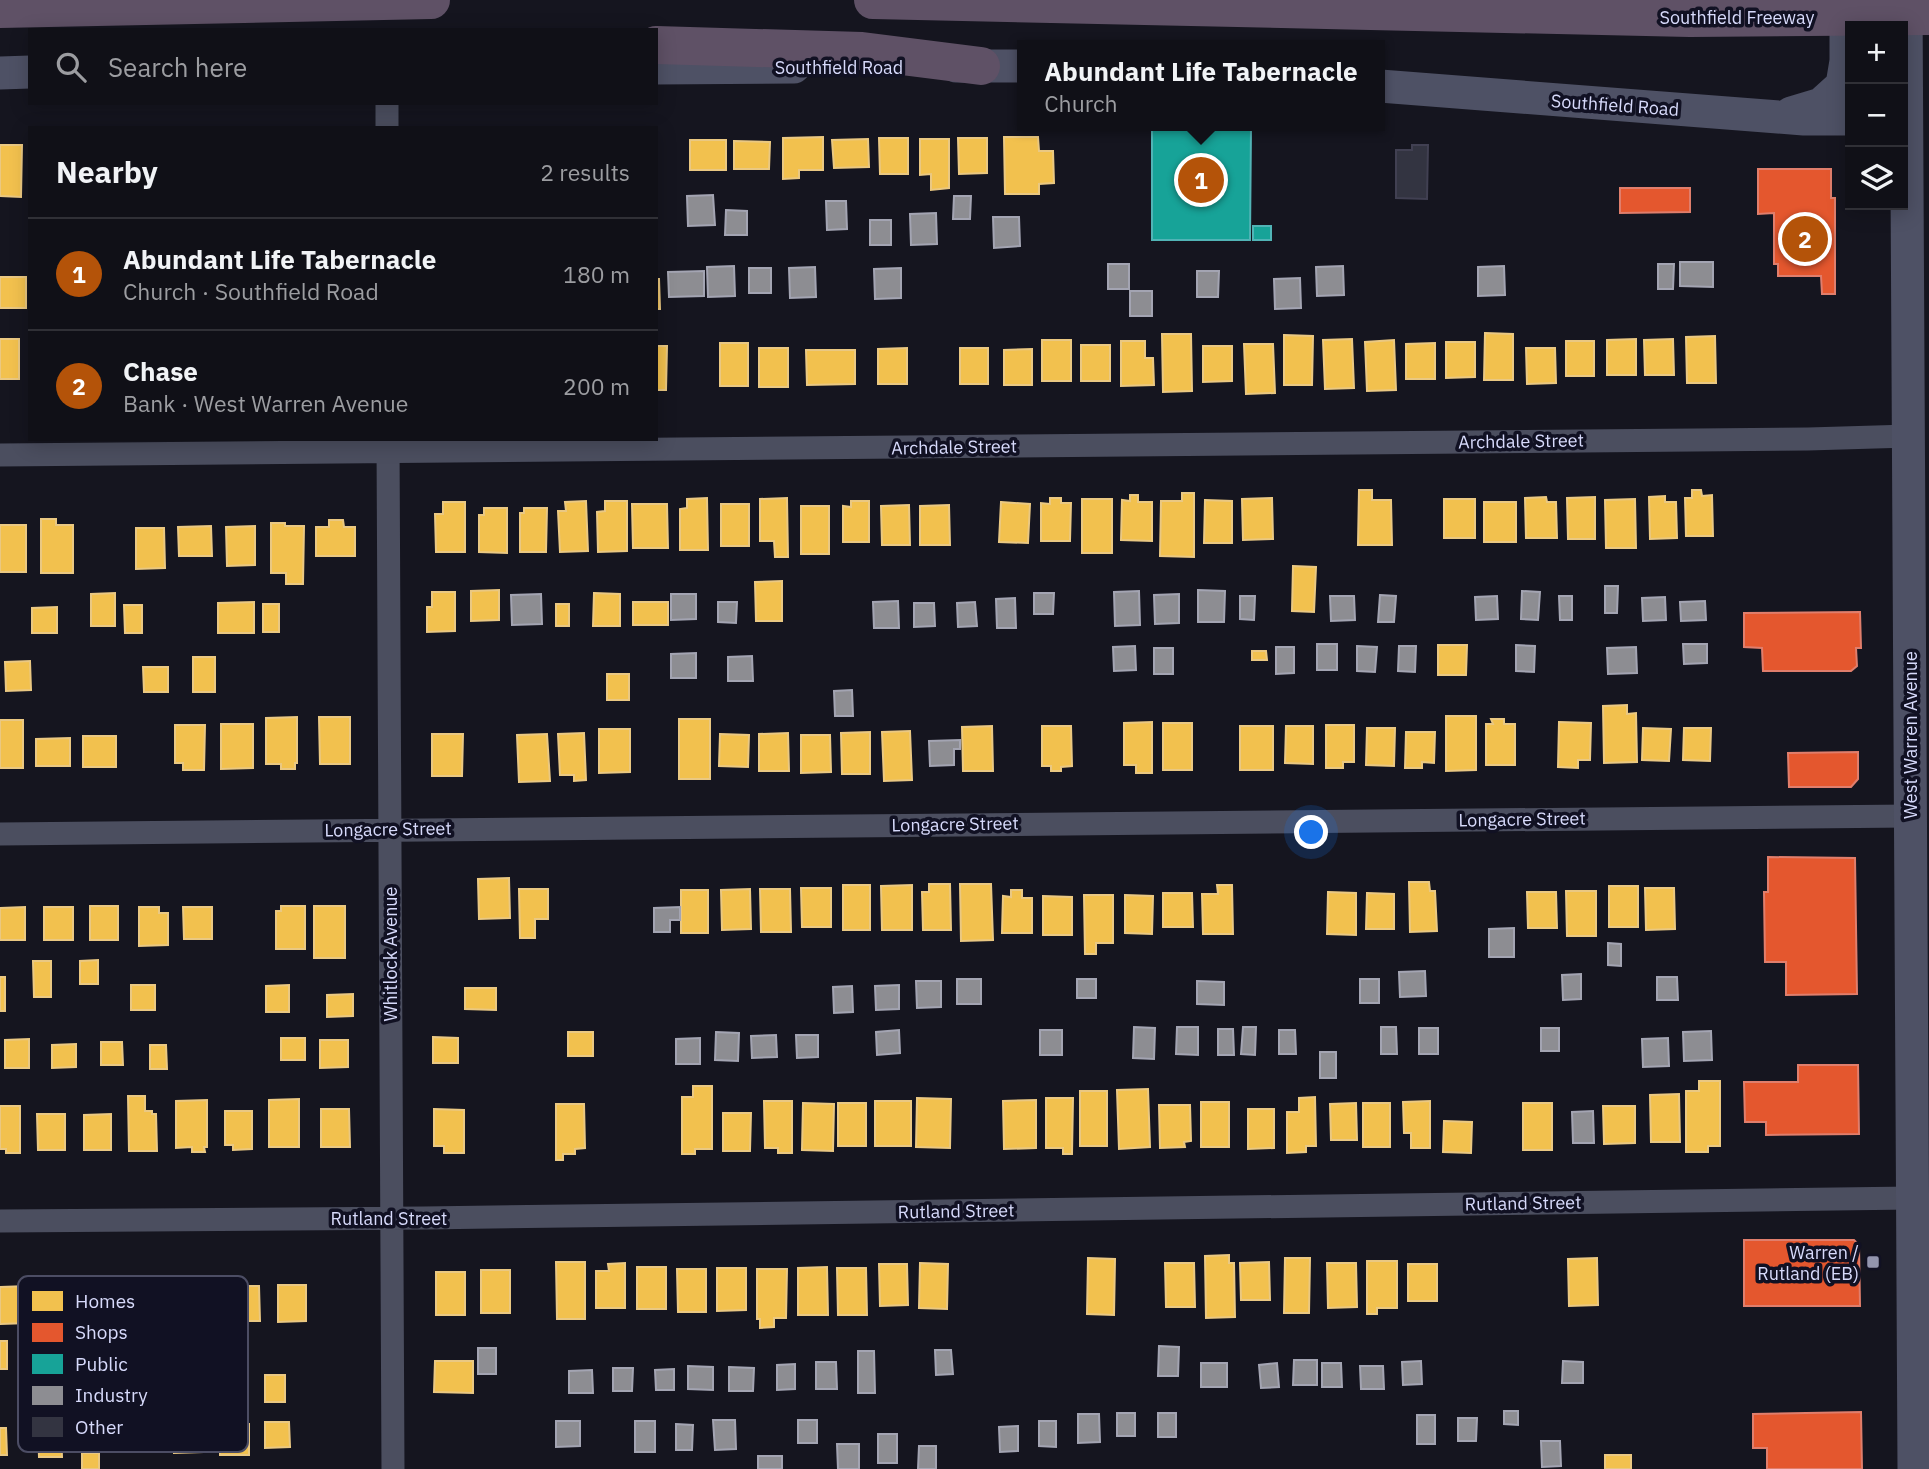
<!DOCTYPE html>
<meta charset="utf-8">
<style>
:root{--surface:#101017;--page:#1e1e24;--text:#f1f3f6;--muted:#9c9da1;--line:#303036;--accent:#b45309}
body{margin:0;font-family:"IBM Plex Sans",sans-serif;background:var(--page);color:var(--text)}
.controls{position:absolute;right:21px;top:21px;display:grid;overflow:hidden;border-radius:0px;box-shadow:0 4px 18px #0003}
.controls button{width:63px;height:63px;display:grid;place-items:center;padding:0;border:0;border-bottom:2px solid var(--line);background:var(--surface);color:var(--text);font:35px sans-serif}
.you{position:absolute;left:1312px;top:833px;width:24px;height:24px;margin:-18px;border:5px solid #fff;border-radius:50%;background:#1a73e8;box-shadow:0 0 0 10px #1a73e833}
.badge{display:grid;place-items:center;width:46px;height:46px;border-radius:50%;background:var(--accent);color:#fff;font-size:23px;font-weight:700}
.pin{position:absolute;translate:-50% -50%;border:4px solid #fff;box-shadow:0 2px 7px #0006}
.popup{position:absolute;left:1017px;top:40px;width:368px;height:91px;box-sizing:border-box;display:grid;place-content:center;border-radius:0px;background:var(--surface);filter:drop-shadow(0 2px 5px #0005);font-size:23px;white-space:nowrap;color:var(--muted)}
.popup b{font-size:26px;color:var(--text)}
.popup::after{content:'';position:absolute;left:50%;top:100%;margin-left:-14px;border:14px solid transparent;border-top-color:var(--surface)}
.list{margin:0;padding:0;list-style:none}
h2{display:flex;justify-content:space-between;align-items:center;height:91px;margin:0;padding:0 28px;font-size:30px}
h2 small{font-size:23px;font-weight:400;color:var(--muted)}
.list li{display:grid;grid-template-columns:46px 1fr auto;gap:21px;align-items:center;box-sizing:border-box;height:112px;padding:0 28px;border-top:2px solid var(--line)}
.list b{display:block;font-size:26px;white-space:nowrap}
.list p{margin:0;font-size:23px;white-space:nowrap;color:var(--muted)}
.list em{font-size:23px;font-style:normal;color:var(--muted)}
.icon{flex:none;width:38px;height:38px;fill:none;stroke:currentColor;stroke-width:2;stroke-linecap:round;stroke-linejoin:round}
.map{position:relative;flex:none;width:1929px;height:1469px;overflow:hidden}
.search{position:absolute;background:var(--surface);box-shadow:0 4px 18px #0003;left:28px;top:28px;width:630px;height:77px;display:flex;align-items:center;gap:18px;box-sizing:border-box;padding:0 24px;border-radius:0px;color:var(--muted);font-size:26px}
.panel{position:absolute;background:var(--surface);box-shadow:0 4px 18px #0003;left:28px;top:126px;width:630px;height:315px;border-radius:0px}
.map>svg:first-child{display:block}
</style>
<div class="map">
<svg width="1929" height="1469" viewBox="0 0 1929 1469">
<rect width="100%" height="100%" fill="#15151f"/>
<!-- homes -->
<path fill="#f2c14e" stroke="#eac882" stroke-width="2" d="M823 137V170H799V178L783 179V138Z
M1004 137H1038L1039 151H1053L1054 183 1039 184V194H1005Z
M879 138H908V174H880Z
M958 138H987V173L959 174Z
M868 139 869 167 834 168 832 140Z
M920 139H949V188L931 190V174L920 175Z
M690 140H726V170H690Z
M734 141 770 142 769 169H734Z
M0 145H22L21 197 0 196Z
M0 277H26V308H0Z
M656 279H659L660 309H656Z
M1485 333 1513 334V380H1484Z
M1162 334H1191L1192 391 1163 392Z
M1284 335 1313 336 1312 385H1284Z
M1715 336 1716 383H1687L1686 337Z
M0 339H19V379H0Z
M1352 339 1354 388 1325 389 1323 340Z
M1636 339V375H1607V340Z
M1673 339 1674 375H1645L1644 340Z
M1042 340H1071V381H1042Z
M1394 340 1396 390 1367 391 1365 342Z
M1121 341H1145V358H1153L1154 385 1121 386Z
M1566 341H1594V376H1566Z
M1446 342H1475V377L1446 378Z
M720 343H748V386H720Z
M1435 343V379H1406V344Z
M1244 344H1273L1275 393 1246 394Z
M1081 345H1110V381H1081Z
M656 346H667L666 390H656Z
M1203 346H1232V381L1203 382Z
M759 348H788V387H759Z
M907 348V384H878V349Z
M960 348H988V384H960Z
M1526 348H1555L1556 383 1527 384Z
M1032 349V385H1004V350Z
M806 350H855V384L807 385Z
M1359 490H1372V500H1391L1392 545H1358Z
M1692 490H1701L1702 496 1712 495 1713 536H1686L1685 498H1692Z
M1182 493H1194V557L1160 556 1161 501H1182Z
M1130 495H1138V502H1152V541L1121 540 1122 500 1130 501Z
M1665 496V502H1676L1677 538 1650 539 1649 497Z
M1546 497 1547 502H1556L1557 538H1526L1525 498Z
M1595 497V539H1568L1567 498Z
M707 498 708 550H680V509L687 508V499Z
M787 498 788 557H775L774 541H760V499Z
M1050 498H1061V503H1071L1070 541H1041V503L1050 504Z
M1272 498 1273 539 1243 540 1242 499Z
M1082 499H1112V553H1082Z
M1444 499H1475V538H1444Z
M1635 499 1636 548H1606L1605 500Z
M1205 500 1232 501V543H1204Z
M586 501 588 551 560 552 558 511H566L565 502Z
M605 501H627V551L598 552 597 512 605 511Z
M851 501H869V542H843V506L851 507Z
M443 502H465V552H436L435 514H443Z
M1001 502 1030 504 1028 543 999 542Z
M1484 502H1516V542H1484Z
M632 504H667L668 548H633Z
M721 504H749V546H721Z
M909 505 910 545H882L881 506Z
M949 505 950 545H920V506Z
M801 506H829V554H801Z
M484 508H507V553L479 552V515H484Z
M524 508H547L546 552H520V513H524Z
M41 519H56V525H73V573H41Z
M329 520H343L344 527H355V556H316V527H329Z
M271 523H285V526H304L303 584H286V573H271Z
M0 525H26V572H0Z
M211 526 212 556H179L178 527Z
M255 526V565L227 566 226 527Z
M136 528H164L165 568 136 569Z
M1293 566 1316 567 1314 612 1292 611Z
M782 581V621H756L755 582Z
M499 590V620L471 621V591Z
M432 592H455V631L427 632V607H432Z
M115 593V626H91V594Z
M594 593 620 594V626H593Z
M254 602V633H218V603Z
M633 602H668V625H633Z
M263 604H279V632H263Z
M556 604H569V626H556Z
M124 605H142V633H125Z
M57 607V633H32V608Z
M1438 645H1467L1466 675H1438Z
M1252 651H1266L1267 660H1252Z
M193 657H215V692H193Z
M30 661 31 690 6 691 5 662Z
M143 667H168V692H144Z
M607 674H629V700H607Z
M1627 705V714L1636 713 1637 762 1604 763 1603 706Z
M1446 716H1476V770L1446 771Z
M297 717V763H295V769H281V764H266V718Z
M319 717H350V764H320Z
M679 719H710V779H679Z
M1491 719H1504V724H1515V765H1486V724H1493Z
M0 720H23V768H0Z
M1152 722V773H1136V765H1124V723Z
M1559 722 1591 723 1590 760H1578V768L1558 767Z
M1163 723H1192V770H1163Z
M221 724H253V768L221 769Z
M175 725H205L204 770H183V763H175Z
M1326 725H1354V762H1343V768H1326Z
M992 726 993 771H963L962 727Z
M1042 726H1071L1072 766 1061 767V771H1051V766H1042Z
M1240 726H1273V770H1240Z
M1286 726H1313V764L1285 763Z
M1367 728H1395L1394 766 1366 765Z
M1643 728 1671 729 1669 761 1642 760Z
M1684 728H1711L1710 761 1683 760Z
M599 729H630V772L599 773Z
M910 731 912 780 884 781 882 732Z
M870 732V774H842L841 733Z
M1406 732H1435L1434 763 1422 762V768H1405Z
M584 733 586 780 574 781V775H560L558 734Z
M788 733 789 771H759V734Z
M432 734H463L462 776H432Z
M547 734 550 781 519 782 517 735Z
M720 734 749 735 748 767 719 766Z
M801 735H830L831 772 801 773Z
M83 736H116V767H83Z
M70 738V766H36V739Z
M509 878 510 918 479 919 478 879Z
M1409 882H1429L1430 891H1435L1437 931 1410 932Z
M929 884H950L951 930H923L922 892H929Z
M960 884H991L993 940 961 941Z
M843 885H870V930H843Z
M912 885V930H882L881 886Z
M1217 885H1232L1233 934H1203L1202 894H1218Z
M1609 886H1638V927H1609Z
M801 888H831V927H802Z
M1645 888H1674L1675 929 1646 930Z
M519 889H548V919H535V938H520Z
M750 889 751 929 722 930 721 890Z
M760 889H790L791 932H761Z
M681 890H708V933H681Z
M1011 890H1022V898H1032V933H1002L1003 896 1011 897Z
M1566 891H1596V936H1567Z
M1328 892 1356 893V935L1327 934Z
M1527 892H1556L1557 928H1528Z
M1163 893H1192L1193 927H1163Z
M1367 893 1394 894V929H1366Z
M1084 895H1113V943H1096V954H1085Z
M1125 895 1153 896 1152 934 1125 933Z
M1043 896 1072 897V935H1043Z
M90 906H118V940H90Z
M281 906H305V949H276V911H281Z
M314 906H345V958H314Z
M25 907V940H0V908Z
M44 907H73V940H44Z
M139 907H159V913H168V945L139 946Z
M183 907H212V939H184Z
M98 960V984H80V961Z
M33 961H51V997H34Z
M0 977H5V1011H0Z
M131 985H155V1010H131Z
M289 985V1012H266V986Z
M465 988H496V1010L465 1009Z
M353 994V1016L327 1017V995Z
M568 1032H593V1056H568Z
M433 1037 458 1038V1063H433Z
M281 1038H305V1060H281Z
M29 1039V1068H5V1040Z
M320 1040H348V1067L320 1068Z
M101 1042H122L123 1065H101Z
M76 1044V1067L52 1068V1045Z
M150 1045H166L167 1069H150Z
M1699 1081H1720V1146H1708V1152H1686V1091H1699Z
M693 1086H712V1149H695V1154H682V1097H693Z
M1148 1089 1150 1147 1119 1149 1117 1090Z
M1080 1091H1107V1146H1080Z
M1679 1094 1680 1142H1651L1650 1095Z
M128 1096H145V1111H152V1114H156L157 1151H129Z
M1315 1097 1316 1146H1306V1152L1287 1153V1112H1299V1098Z
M917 1098 951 1099 950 1148 916 1147Z
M1046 1098H1073L1072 1154H1063V1148H1046Z
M299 1099V1147H269V1100Z
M207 1100V1147H204L205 1152H192V1147L176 1148V1101Z
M1036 1100V1148L1004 1149 1003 1101Z
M764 1101H792V1153H778V1148H765Z
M875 1101H911V1146H875Z
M1430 1101V1148H1411V1133H1404L1403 1102Z
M1201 1102H1229V1147H1201Z
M803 1103 834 1104 833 1151 802 1150Z
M838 1103H866V1146H838Z
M1356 1103 1357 1140H1331L1330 1104Z
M1363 1103H1390V1147H1363Z
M1523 1103H1552V1150H1523Z
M556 1104H584L585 1148 575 1149V1154H563V1160H556Z
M1159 1105H1190L1191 1141 1184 1142 1185 1147 1160 1148Z
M0 1106H20V1153H6V1149H0Z
M1603 1106H1635V1143L1604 1144Z
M321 1109H349L350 1147H321Z
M434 1109 464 1110V1153H444V1146H434Z
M1248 1109H1274V1148L1248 1149Z
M225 1111H252V1149L233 1150V1145H225Z
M723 1113H751L750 1151H723Z
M37 1114H65V1150H38Z
M111 1114V1150H84V1115Z
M1444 1121 1472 1122 1471 1153 1443 1152Z
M1229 1255V1263H1234L1235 1317 1206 1318 1205 1256Z
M1088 1258 1115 1259 1114 1315 1087 1314Z
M1285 1258H1310L1309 1313H1284Z
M1597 1258 1598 1305 1569 1306 1568 1259Z
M1367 1261H1397V1308H1377V1314H1367Z
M556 1262H585V1319H557Z
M1269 1262 1270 1300H1241L1240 1263Z
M625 1263V1308H596V1271H609L608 1264Z
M920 1263 948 1264 947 1309 919 1308Z
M1165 1263H1194L1195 1307H1166Z
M1327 1263H1356L1357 1307 1328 1308Z
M879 1264H907L908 1305 880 1306Z
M1408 1264H1437V1301H1408Z
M637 1267H666V1309H637Z
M827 1267 828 1315H798V1268Z
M717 1268H746V1310L717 1311Z
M837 1268H866L867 1315H838Z
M677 1269H706V1312H678Z
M757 1269H787L786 1318H774V1327L760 1328V1319H757Z
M481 1270H510V1313H481Z
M436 1272H465V1315H436Z
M278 1285H306V1321L278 1322Z
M27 1286 28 1323 0 1324V1287Z
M231 1286H259L260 1321H232Z
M136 1288H169V1319H136Z
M98 1289H122L123 1333H93V1295H98Z
M182 1289H216L217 1318H182Z
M0 1341H7V1369H0Z
M435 1361H473V1393L434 1392Z
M111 1374 112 1404H82V1375Z
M265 1375H285V1402H265Z
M174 1376H198V1400H175Z
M128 1377H145L144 1403H128Z
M237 1378V1402H219V1379Z
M265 1422H289L290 1447 265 1448Z
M220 1424H249V1455H220Z
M174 1425H202L203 1452 174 1453Z
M127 1427H151L152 1450H128Z
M0 1428H6L7 1455H0Z
M38 1428H61L62 1457H39Z
M82 1453H99V1469H82Z
M1605 1455H1631V1469H1605Z"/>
<!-- shops -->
<path fill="#e4572e" stroke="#e07e6c" stroke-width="2" d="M1758 169H1831V198H1835V294H1822L1821 276H1778V264H1774V213L1758 214Z
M1620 188H1690V212L1620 213Z
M1860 612 1861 648H1856L1857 666 1851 671H1763L1762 648 1744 647V613Z
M1858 752V779L1851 787H1789L1788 753Z
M1768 857 1855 858 1857 994 1786 995V962H1765L1764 892H1768Z
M1798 1065H1858L1859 1134 1766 1135V1122H1745L1744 1082H1798Z
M1744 1240H1854L1859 1245 1860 1306H1744Z
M1861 1412 1862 1469H1767V1448H1753V1414Z"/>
<!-- public -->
<path fill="#17a398" stroke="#51b4b6" stroke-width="2" d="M1152 126H1251L1250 240H1152Z
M1253 226H1271V240H1253Z"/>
<!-- industry -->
<path fill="#8d8d92" stroke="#a3a4b2" stroke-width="2" d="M713 195 715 225 688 226 687 196Z
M954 196H971L970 219H953Z
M826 201H846L847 229 827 230Z
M726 210 747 211V235H725Z
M936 213 937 244 911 245 910 214Z
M993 217H1019L1020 246 994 248Z
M870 220H891V245H870Z
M1680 262H1713V287L1680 286Z
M1108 264H1129V289H1108Z
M1658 264H1674L1673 289H1658Z
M734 266 735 296 708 297 707 267Z
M1343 266 1344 295 1317 296 1316 267Z
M1504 266 1505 295 1478 296V267Z
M815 267 816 297 790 298 789 268Z
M749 268H771V293H749Z
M901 268V298L875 299 874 269Z
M704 271V296L669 297 668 272Z
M1197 271H1219L1218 297H1197Z
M1300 278 1301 308 1275 309 1274 279Z
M1130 291H1152V316H1130Z
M1605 586H1618L1617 613H1605Z
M1198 590 1225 591 1224 622H1198Z
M1139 591 1140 625 1115 626 1114 592Z
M1522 591 1540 592 1538 620 1521 619Z
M1034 593H1054L1053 614H1034Z
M541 594 542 624 512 625 511 595Z
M671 594H696V619L671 620Z
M1179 594V623L1155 624 1154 595Z
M1380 595 1396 596 1394 622H1378Z
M1240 596H1255L1254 620 1240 619Z
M1330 596H1354L1355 620 1331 621Z
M1497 596 1498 619 1476 620 1475 597Z
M1559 596H1572V620H1560Z
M1665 597 1666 620 1643 621 1642 598Z
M1015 598 1016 628H997L996 599Z
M898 601 899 628H874L873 602Z
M1705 601 1706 620 1681 621 1680 602Z
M718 602H737L736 623 718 622Z
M975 602 977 626 958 627 957 603Z
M914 603H934L935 626 914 627Z
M1317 644H1337V670H1317Z
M1683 644H1707V663L1684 664Z
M1516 645 1535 646 1534 672 1516 671Z
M1135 646 1136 670 1114 671 1113 647Z
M1357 646 1377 647 1375 672 1357 671Z
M1399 646H1416L1415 672 1398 671Z
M1276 647H1294V673L1276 674Z
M1636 647 1637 673 1608 674 1607 648Z
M1154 648H1173V674H1154Z
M696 653V678H671V654Z
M752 656 753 681H728V657Z
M852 690 853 716H835L834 691Z
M960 740V749H954V765L930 766 929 741Z
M680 907V920H670V932H654V908Z
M1514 928V957H1489V929Z
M1608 943 1621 944V966L1608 965Z
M1425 971 1426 996 1400 997 1399 972Z
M1581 974V999L1563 1000 1562 975Z
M1657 977H1677L1678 1000H1657Z
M957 979H981V1004H957Z
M1077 979H1096V998H1077Z
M1360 979H1379V1003H1360Z
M916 981H941V1007L917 1008Z
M1197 981 1224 982V1005L1197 1004Z
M899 985V1009L876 1010 875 986Z
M852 986 853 1012 834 1013 833 987Z
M1134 1027 1155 1028 1154 1059 1133 1058Z
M1177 1027H1198V1055L1176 1054Z
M1243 1027H1256L1255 1055 1241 1054Z
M1381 1027H1396L1397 1054H1381Z
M1419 1028H1438V1054H1419Z
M1541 1028H1559V1051H1541Z
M1218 1029H1233L1234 1055H1218Z
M899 1030 900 1053 877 1055 876 1032Z
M1040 1030H1062V1055H1040Z
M1279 1030H1295L1296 1054H1279Z
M1711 1031 1712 1060 1684 1061 1683 1032Z
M716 1032 739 1033 738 1061 715 1060Z
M776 1035 777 1057 752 1058 751 1036Z
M796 1035H818V1057L797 1058Z
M700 1038V1064H676V1039Z
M1668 1038 1669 1066 1643 1067 1642 1039Z
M1320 1052H1336V1078H1320Z
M1593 1111 1594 1143H1573L1572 1112Z
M1159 1346 1179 1347 1178 1376H1158Z
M478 1348H496V1374H478Z
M935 1350H951L953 1374 936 1375Z
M858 1351H874L875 1393H858Z
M1294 1360H1317V1385H1293Z
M1421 1361 1422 1384 1403 1385 1402 1362Z
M1563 1361 1583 1362V1383H1562Z
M816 1362H836L837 1389H816Z
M1201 1363H1227V1387H1201Z
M1277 1363 1279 1387 1261 1388 1259 1365Z
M1322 1363H1341L1342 1387H1322Z
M795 1364V1389L777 1390V1365Z
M688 1366 713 1367V1390L688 1389Z
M1360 1366H1383L1384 1389H1361Z
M729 1367 754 1368 753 1391H729Z
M613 1368H633L632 1391H613Z
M674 1369V1390H656L655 1370Z
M592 1370 593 1393H569V1371Z
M1504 1411H1518V1425L1504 1424Z
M1117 1413H1135V1436H1117Z
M1158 1413H1176V1437H1158Z
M1078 1414H1099L1100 1442 1078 1443Z
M1417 1415H1435V1444H1417Z
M1458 1418H1477L1476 1441H1458Z
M713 1420H735L736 1449 715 1450Z
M798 1420H817V1443H798Z
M556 1421H580V1446L556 1447Z
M635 1421H655V1452H635Z
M1039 1421H1056V1447L1039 1446Z
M676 1424 693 1425 692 1450H676Z
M1018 1426V1451L1000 1452 999 1427Z
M878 1434H897V1463H878Z
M1541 1441H1560L1561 1466 1542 1467Z
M837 1444H859V1469H838Z
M919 1446H936V1469H918Z
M758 1456H782V1469H758Z"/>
<!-- building -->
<path fill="#333441" stroke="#414052" stroke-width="2" d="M1412 145H1428L1427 199 1396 198V150H1412Z"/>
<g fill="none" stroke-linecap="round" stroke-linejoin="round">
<!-- street -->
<path stroke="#4b4e5f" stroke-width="23" d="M387 103V128
M388 440 393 1469
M0 455 1808 439 1909 436
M0 834 1910 816
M0 1221 424 1218 1912 1198"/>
<!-- secondary -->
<path stroke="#4e5165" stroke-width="33" d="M1906 0 1914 1469
M956 66H1023
M656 68 794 67
M0 73 30 72
M1380 86 1804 119H1850
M1791 113 1821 104 1842 85 1846 61V0"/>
<!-- highway -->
<path stroke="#5f5166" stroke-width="38" d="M873 0 1690 18 1929 16
M0 9 431 0
M656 45 862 51 981 66"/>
</g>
<!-- markers -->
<rect fill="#9395ae" stroke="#111123" stroke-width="2.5" x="1866" y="1255" width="14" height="14" rx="3.5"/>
<g text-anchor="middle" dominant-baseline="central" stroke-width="7" stroke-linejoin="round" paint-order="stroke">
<!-- street labels -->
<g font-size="18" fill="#d7dafb" stroke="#111123">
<text x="1737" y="17">Southfield Freeway</text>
<text x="839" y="67">Southfield Road</text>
<text transform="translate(1615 105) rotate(4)">Southfield Road</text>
<text transform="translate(1521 441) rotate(-1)">Archdale Street</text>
<text transform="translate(954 447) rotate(-1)">Archdale Street</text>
<text transform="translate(1910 735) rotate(-90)">West Warren Avenue</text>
<text transform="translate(1522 819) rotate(-1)">Longacre Street</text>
<text transform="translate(955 824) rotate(-1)">Longacre Street</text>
<text transform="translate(388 829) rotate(-1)">Longacre Street</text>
<text transform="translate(390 954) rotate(-90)">Whitlock Avenue</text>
<text transform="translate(1523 1203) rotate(-1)">Rutland Street</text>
<text transform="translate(956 1211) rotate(-1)">Rutland Street</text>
<text x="389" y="1218">Rutland Street</text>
</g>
<!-- poi labels -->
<g font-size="18" fill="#d7dafb" stroke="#111123" text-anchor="end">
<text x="1859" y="1252">Warren /<tspan x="1859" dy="21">Rutland (EB)</tspan></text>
</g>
</g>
<!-- legend -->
<rect x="18" y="1276" width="230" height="176" rx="10" fill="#111123" stroke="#4c4d64" stroke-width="2"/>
<rect x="32" y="1291" width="31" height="20" fill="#f2c14e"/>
<rect x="32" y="1323" width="31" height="19" fill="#e4572e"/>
<rect x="32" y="1354" width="31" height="20" fill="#17a398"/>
<rect x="32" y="1386" width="31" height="19" fill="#8d8d92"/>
<rect x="32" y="1417" width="31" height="20" fill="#333441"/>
<g font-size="19" fill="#d7dafb">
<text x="75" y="1308">Homes</text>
<text x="75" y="1339">Shops</text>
<text x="75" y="1371">Public</text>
<text x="75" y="1402">Industry</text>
<text x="75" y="1434">Other</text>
</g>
</svg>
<div class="controls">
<button>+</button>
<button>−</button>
<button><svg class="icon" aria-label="layers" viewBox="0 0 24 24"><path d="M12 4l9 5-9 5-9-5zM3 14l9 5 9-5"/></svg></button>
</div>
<div class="you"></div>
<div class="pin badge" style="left:1201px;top:180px">1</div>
<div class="popup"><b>Abundant Life Tabernacle</b>Church</div>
<div class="pin badge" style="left:1805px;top:239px">2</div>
<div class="search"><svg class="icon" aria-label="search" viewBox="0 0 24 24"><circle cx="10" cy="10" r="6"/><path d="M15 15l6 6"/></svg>Search here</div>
<section class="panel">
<h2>Nearby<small>2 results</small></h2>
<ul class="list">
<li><span class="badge">1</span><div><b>Abundant Life Tabernacle</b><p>Church · Southfield Road</p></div><em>180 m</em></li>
<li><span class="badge">2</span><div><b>Chase</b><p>Bank · West Warren Avenue</p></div><em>200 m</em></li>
</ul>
</section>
</div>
